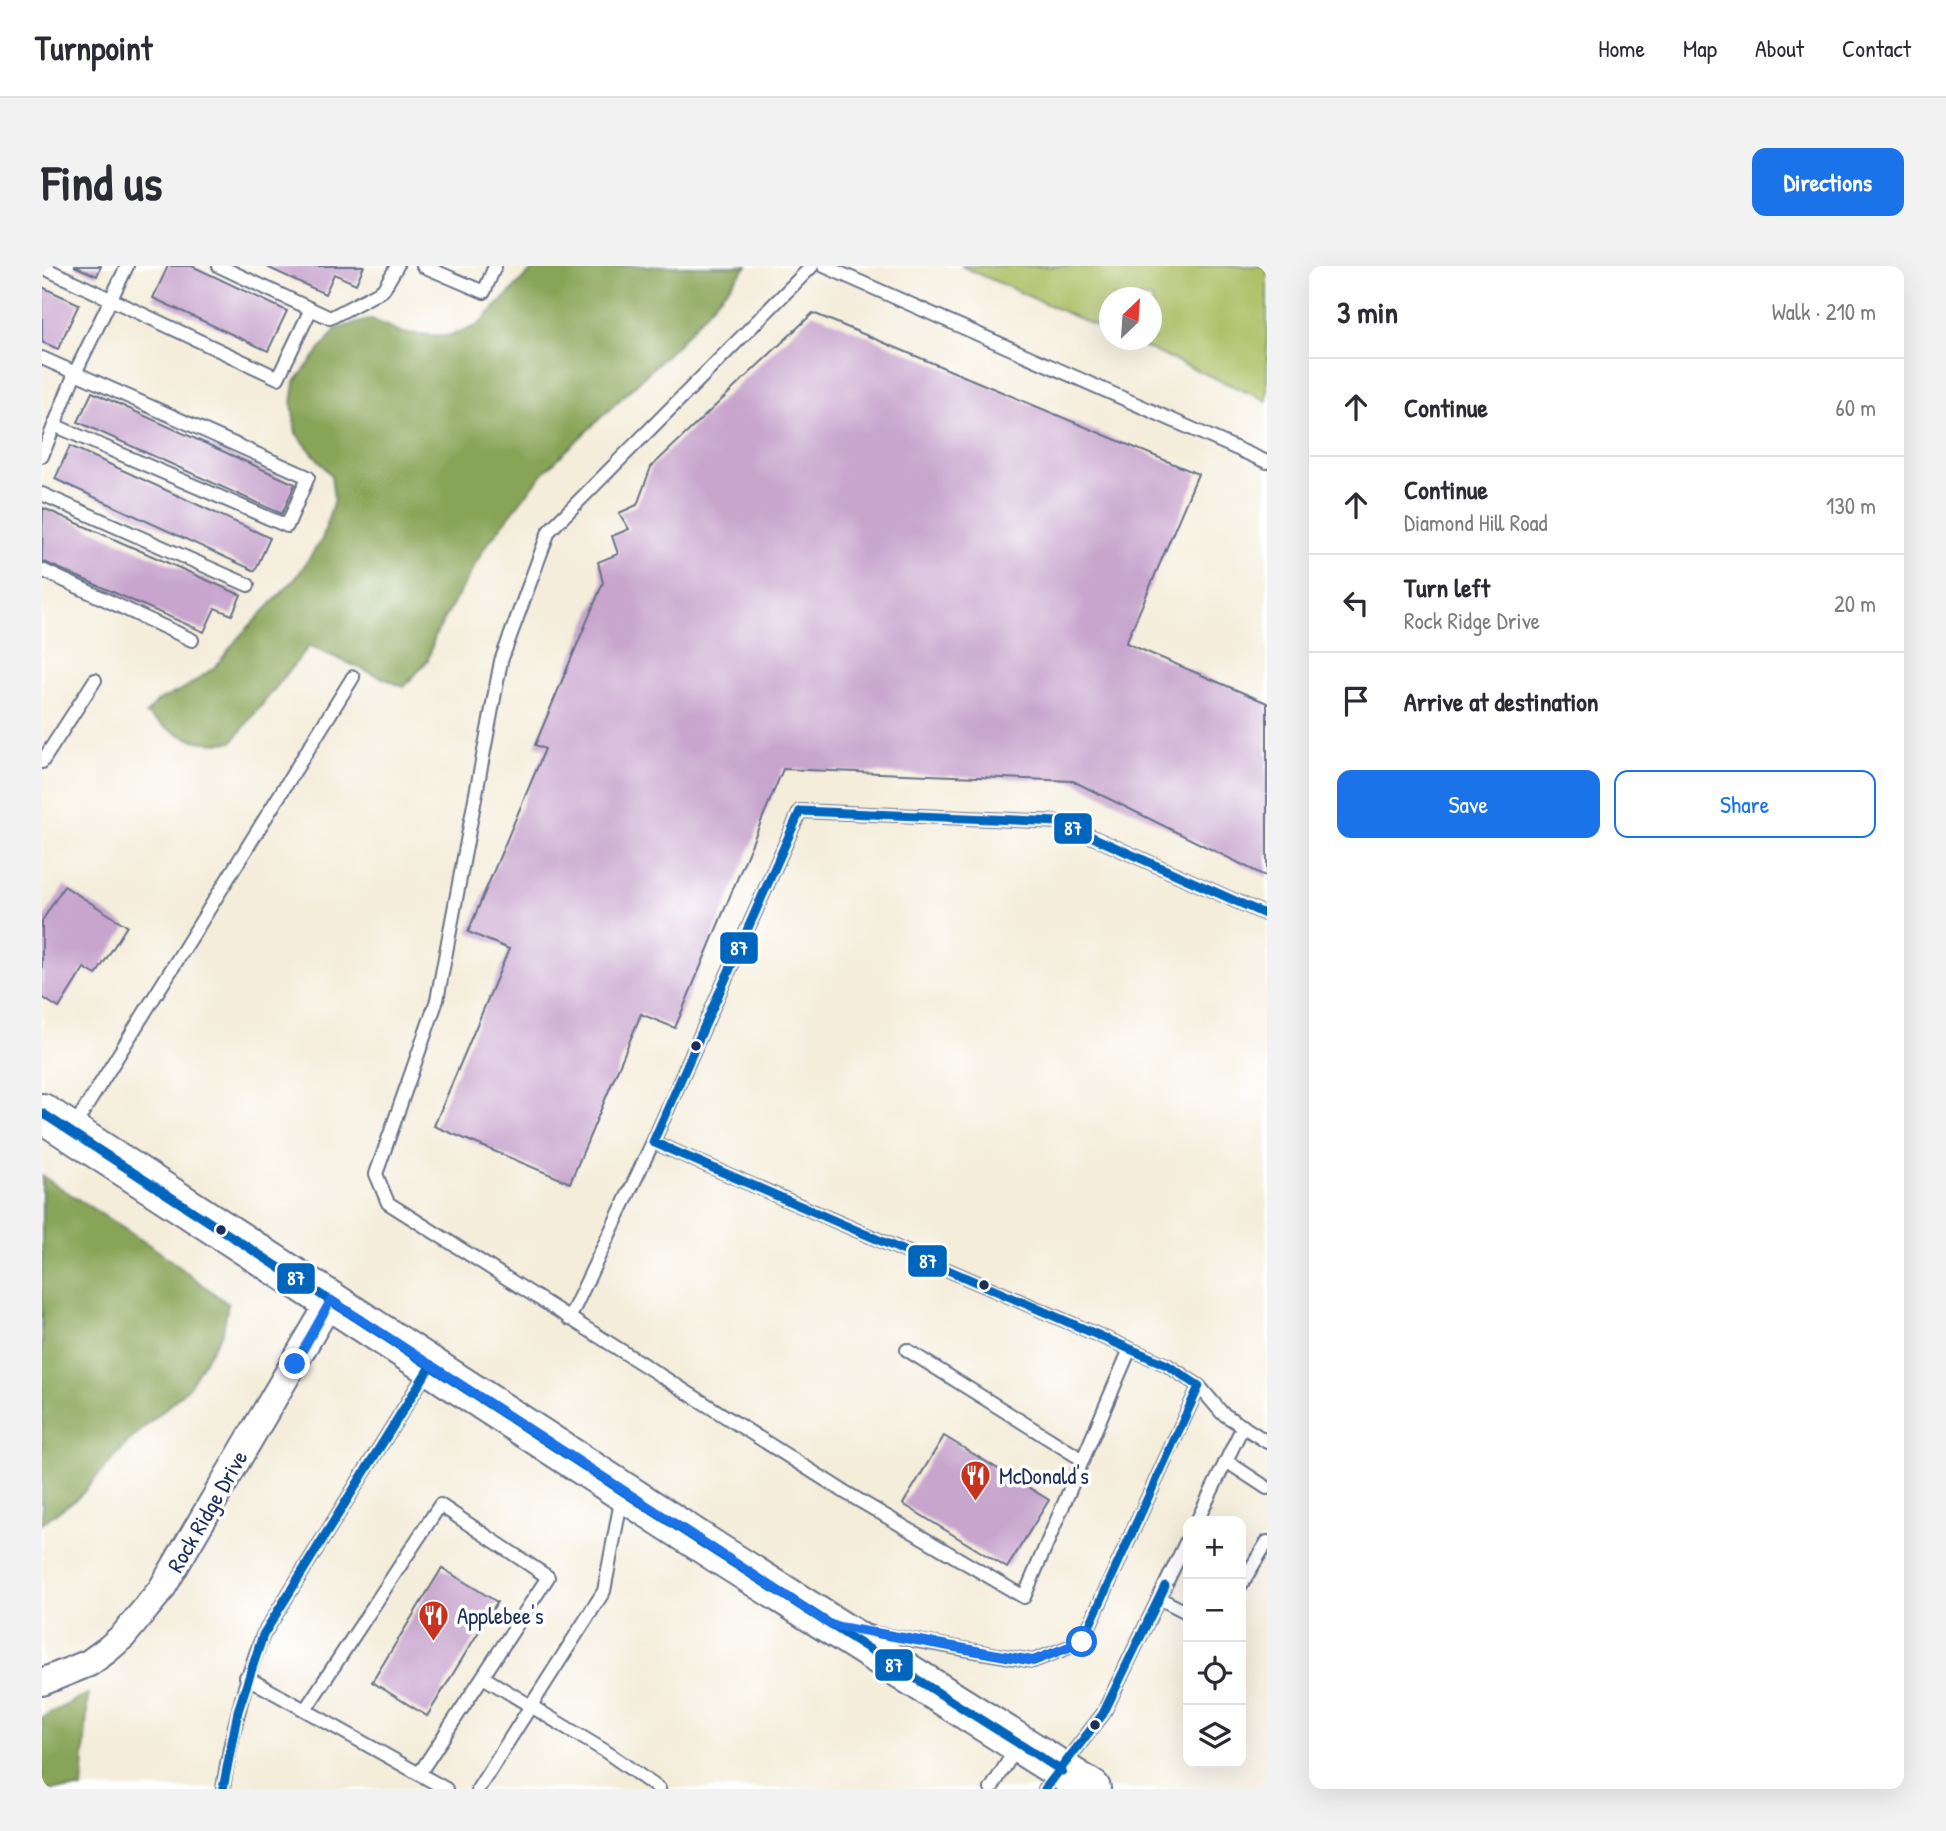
<!DOCTYPE html>
<meta charset="utf-8">
<style>
:root{--surface:#fff;--page:#f2f2f3;--text:#2b2b33;--muted:#7c7c81;--line:#e1e1e2;--accent:#1a73e8}
body{margin:0;font-family:"Patrick Hand",sans-serif;background:var(--page);color:var(--text)}
.controls{position:absolute;right:21px;bottom:21px;display:grid;overflow:hidden;border-radius:14px;box-shadow:0 7px 28px #0002}
.controls button{width:63px;height:63px;display:grid;place-items:center;padding:0;border:0;border-bottom:2px solid var(--line);background:var(--surface);color:var(--text);font:35px sans-serif}
.compass{position:absolute;left:1057px;top:21px;width:63px;height:63px;border-radius:50%;background:var(--surface);box-shadow:0 7px 28px #0002;rotate:25deg}
.stop{position:absolute;width:21px;height:21px;margin:-16px;border:5px solid #1a73e8;border-radius:50%;background:#fff}
.stop.end{background:#1a73e8;border-color:#fff;box-shadow:0 2px 7px #0008}
.list{margin:0;padding:0;list-style:none}
h2{display:flex;justify-content:space-between;align-items:center;height:91px;margin:0;padding:0 28px;font-size:30px}
h2 small{font-size:23px;font-weight:400;color:var(--muted)}
.list li{display:grid;grid-template-columns:46px 1fr auto;gap:21px;align-items:center;box-sizing:border-box;height:98px;padding:0 28px;border-top:2px solid var(--line)}
.list b{display:block;font-size:26px;white-space:nowrap}
.list p{margin:0;font-size:23px;white-space:nowrap;color:var(--muted)}
.list em{font-size:23px;font-style:normal;color:var(--muted)}
.actions{display:flex;gap:14px;padding:21px 28px}
.actions a{flex:1;padding:16px 0;border:2px solid var(--accent);border-radius:14px;text-align:center;font-size:24px;color:var(--accent)}
.actions .main{background:var(--accent);color:#fff}
.icon{flex:none;width:38px;height:38px;fill:none;stroke:currentColor;stroke-width:2;stroke-linecap:round;stroke-linejoin:round}
.map{position:relative;flex:none;width:1225px;height:1523px;overflow:hidden;border-radius:14px}
header{display:flex;align-items:center;gap:42px;box-sizing:border-box;height:98px;padding:0 35px;background:var(--surface);border-bottom:2px solid var(--line)}
header strong{font-size:33px}
nav{display:flex;gap:38px;margin-inline-start:auto;font-size:24px}
.intro{display:flex;align-items:center;justify-content:space-between;box-sizing:border-box;height:168px;padding:0 42px}
h1{margin:0;font-size:49px}
.button{padding:18px 32px;border-radius:14px;background:var(--accent);color:#fff;font-size:24px;font-weight:700}
main{display:flex;gap:42px;padding:0 42px}
aside{flex:1;background:var(--surface);border-radius:14px;box-shadow:0 7px 28px #0002}
.map>svg:first-child{display:block}
</style>
<header>
<strong>Turnpoint</strong>
<nav><a>Home</a><a>Map</a><a>About</a><a>Contact</a></nav>
</header>
<div class="intro"><h1>Find us</h1><a class="button">Directions</a></div>
<main>
<div class="map">
<svg width="1225" height="1523" viewBox="0 0 1225 1523">
<rect width="100%" height="100%" fill="#fff"/>
<filter id="ink" filterUnits="userSpaceOnUse"><feTurbulence type="fractalNoise" baseFrequency=".0143" numOctaves="2"/><feDisplacementMap in="SourceGraphic" scale="14" xChannelSelector="R" yChannelSelector="G"/><feConvolveMatrix kernelMatrix="1 2 1 2 8 2 1 2 1" color-interpolation-filters="sRGB"/></filter>
<filter id="wash" filterUnits="userSpaceOnUse"><feTurbulence type="fractalNoise" baseFrequency=".00686" numOctaves="4" result="noise"/><feDisplacementMap in="SourceGraphic" scale="28" xChannelSelector="R" yChannelSelector="G"/><feGaussianBlur stdDeviation="1.57" result="paint"/><feColorMatrix in="noise" values="0 0 0 0 0 0 0 0 0 0 0 0 0 0 0 0 0 1.4 0 .05"/><feComposite in="paint" operator="in"/></filter>
<g filter="url(#wash)">
<rect width="100%" height="100%" fill="#f4edda"/>
<!-- green -->
<path fill="#abbd61" stroke="#637660" stroke-width="2" d="M919 0H1225V135L1086 74H1110V32H1068L1067 66Z"/>
<!-- forest -->
<path fill="#88a457" stroke="#526a5a" stroke-width="2" d="M494 0H705L636 78 503 205 443 281 393 370 386 394 362 421 267 380 190 476C151 480 135 469 104 448L116 435 143 422 173 401 197 371 254 312 280 273 292 234 289 209 254 167 250 138 253 116 294 63 329 53 361 67 405 70 435 60Z
M0 910 115 984 186 1038 181 1065 146 1122 85 1177 37 1231 0 1257Z
M46 1428 40 1523H0V1451Z"/>
<g id="blocks">
<!-- building -->
<path fill="#c7a5cd" d="M32 0H59L55 10Z
M126 0H150L245 45 226 85 111 32Z
M223 0H322L314 18 292 8 283 28Z
M0 21 37 38 16 83 0 76Z
M771 47 1156 208 1084 377 1225 437V611L1031 515 741 503 633 762 599 748 528 917 392 860 467 683 426 666 503 483 493 479 561 317 556 296 576 288 570 270 587 263 577 247 595 239 609 201Z
M50 126 253 218 240 248 36 156Z
M28 180 228 272 213 305 13 213Z
M1 242 199 329 190 349 173 342 162 366 0 295Z
M22 620 85 660 54 709 42 702 17 742 0 731V655Z
M902 1170 1007 1234 965 1302 861 1238Z
M400 1302 455 1336 385 1450 330 1416Z"/>
</g>
</g>
<g filter="url(#ink)">
<use href="#blocks" fill-opacity="0" stroke="#677289" stroke-width="2"/>
<g fill="none" stroke-linecap="round" stroke-linejoin="round">
<defs>
<path id="service" d="M177 0 288 52 341 24 355 0
M381 0 442 26 453 0
M770 0 507 265 459 395 395 734 334 908 346 937 801 1225 982 1331 1088 1083
M782 0 1225 196
M0 1 236 112 269 43
M0 92 266 211 245 260 14 160
M0 190 33 107 85 0
M0 228 206 319
M0 304 150 374
M0 496 53 414
M31 862 311 411
M611 876 1125 1099 1157 1120 1180 1147 1225 1176
M527 1053 611 876 758 545 1017 556 1225 649
M865 1084 1041 1194
M1184 1195 1225 1222
M1155 1255 1201 1160
M1199 1319 1225 1276
M1117 1332 1146 1347
M825 1366 991 1395 1040 1376 1157 1120
M204 1411 404 1523
M441 1411 563 1485 617 1523
M263 1444 398 1239 506 1311 377 1508
M181 1523C189 1469 201 1420 221 1369L387 1102
M436 1523 562 1325 580 1230
M949 1523 975 1481
M1003 1523 1061 1448 1146 1272"/>
<path id="minor" d="M0 1416 47 1397 65 1384 81 1370 119 1324 289 1034"/>
<path id="primary" d="M0 847 677 1288 1049 1523"/>
</defs>
<!-- service casing -->
<use href="#service" stroke="#677289" stroke-width="16"/>
<!-- minor casing -->
<use href="#minor" stroke="#677289" stroke-width="30"/>
<!-- primary casing -->
<use href="#primary" stroke="#677289" stroke-width="42"/>
<!-- service -->
<use href="#service" stroke="#fff" stroke-width="12"/>
<!-- minor -->
<use href="#minor" stroke="#fff" stroke-width="26"/>
<!-- primary -->
<use href="#primary" stroke="#fff" stroke-width="38"/>
<defs>
<path id="bus-1" d="M0 847 677 1288 1020 1505
M611 876 758 545 1017 556 1225 649
M611 876 1125 1099 1157 1120
M834 1367 991 1395 1040 1376 1157 1120
M181 1523 196 1445 221 1369 389 1099
M1003 1523 1061 1448 1123 1320"/>
</defs>
<!-- bus-1 casing -->
<use href="#bus-1" stroke="#fff" stroke-width="14"/>
<!-- bus-1 -->
<use href="#bus-1" stroke="#0065bd" stroke-width="9"/>
</g>
</g>
<g fill="none" stroke-linecap="round" stroke-linejoin="round" filter="url(#ink)">
<!-- route -->
<path stroke="#1a73e8" stroke-width="9" d="M253 1098 289 1034 789 1359 991 1395 1040 1376"/>
</g>
<!-- icons -->
<defs>
<symbol id="restaurant-pin" viewBox="-11 -11 22 30"><path d="M0 17L-7.5 6A9.5 9.5 0 1 1 7.5 6Z" fill="#c8321e" stroke="#fff"/><path d="M-5-6h1v4h1v-4h1v4h1v-4h1v5L-1.5 .5V6h-2V.5L-5-1ZM5-6V6H3V1.5H1.5Q1.5-4 5-6Z" fill="#fff"/></symbol>
</defs>
<g fill-rule="evenodd">
<use href="#restaurant-pin" x="916" y="1192" width="35" height="47"/>
<use href="#restaurant-pin" x="374" y="1332" width="35" height="47"/>
</g>
<!-- markers -->
<g fill="#1b2f5e" stroke="#fff" stroke-width="2.5">
<circle cx="654" cy="780" r="6"/>
<circle cx="179" cy="964" r="6"/>
<circle cx="942" cy="1019" r="6"/>
<circle cx="1053" cy="1459" r="6"/>
</g>
<g text-anchor="middle" dominant-baseline="central" stroke-width="7" stroke-linejoin="round" paint-order="stroke">
<!-- poi labels -->
<g font-size="23" fill="#1b2f5e" stroke="#fff" text-anchor="start">
<text x="957" y="1209">McDonald's</text>
<text x="415" y="1349">Applebee's</text>
</g>
<!-- street labels -->
<g font-size="23" fill="#1b2f5e" stroke="#fff">
<text transform="translate(165 1245) rotate(-60)">Rock Ridge Drive</text>
</g>
</g>
<g stroke="#fff" stroke-width="2.5">
<rect x="1011" y="546" width="40" height="33" rx="7" fill="#0065bd"/>
<rect x="677" y="665" width="40" height="34" rx="7" fill="#0065bd"/>
<rect x="865" y="978" width="41" height="34" rx="7" fill="#0065bd"/>
<rect x="234" y="996" width="40" height="33" rx="7" fill="#0065bd"/>
<rect x="832" y="1382" width="40" height="34" rx="7" fill="#0065bd"/>
</g>
<g font-size="19" text-anchor="middle" font-weight="bold" fill="#fff">
<text x="1031" y="569">87</text>
<text x="697" y="689">87</text>
<text x="886" y="1002">87</text>
<text x="254" y="1019">87</text>
<text x="852" y="1406">87</text>
</g>
</svg>
<div class="controls">
<button>+</button>
<button>−</button>
<button><svg class="icon" aria-label="locate" viewBox="0 0 24 24"><circle cx="12" cy="12" r="6"/><path d="M12 2v4M12 18v4M2 12h4M18 12h4"/></svg></button>
<button><svg class="icon" aria-label="layers" viewBox="0 0 24 24"><path d="M12 4l9 5-9 5-9-5zM3 14l9 5 9-5"/></svg></button>
</div>
<svg class="compass" viewBox="-18 -18 36 36"><path d="M0-13l5 13h-10z" fill="#e53935"/><path d="M0 13l5-13h-10z" fill="#7c7c81"/></svg>
<div class="stop" style="left:1040px;top:1376px"></div>
<div class="stop end" style="left:253px;top:1098px"></div>
</div>
<aside>
<h2>3 min<small>Walk · 210 m</small></h2>
<ul class="list">
<li><svg class="icon" aria-label="ahead" viewBox="0 0 24 24"><path d="M12 20V5M6 11l6-6 6 6"/></svg><div><b>Continue</b></div><em>60 m</em></li>
<li><svg class="icon" aria-label="ahead" viewBox="0 0 24 24"><path d="M12 20V5M6 11l6-6 6 6"/></svg><div><b>Continue</b><p>Diamond Hill Road</p></div><em>130 m</em></li>
<li><svg class="icon" aria-label="left" viewBox="0 0 24 24"><path d="M17 20v-9H6M10 6l-5 5 5 5"/></svg><div><b>Turn left</b><p>Rock Ridge Drive</p></div><em>20 m</em></li>
<li><svg class="icon" aria-label="arrive" viewBox="0 0 24 24"><path d="M6 21V4h12l-3 4 3 4H6"/></svg><div><b>Arrive at destination</b></div></li>
</ul>
<div class="actions"><a class="main">Save</a><a>Share</a></div>
</aside>
</main>
